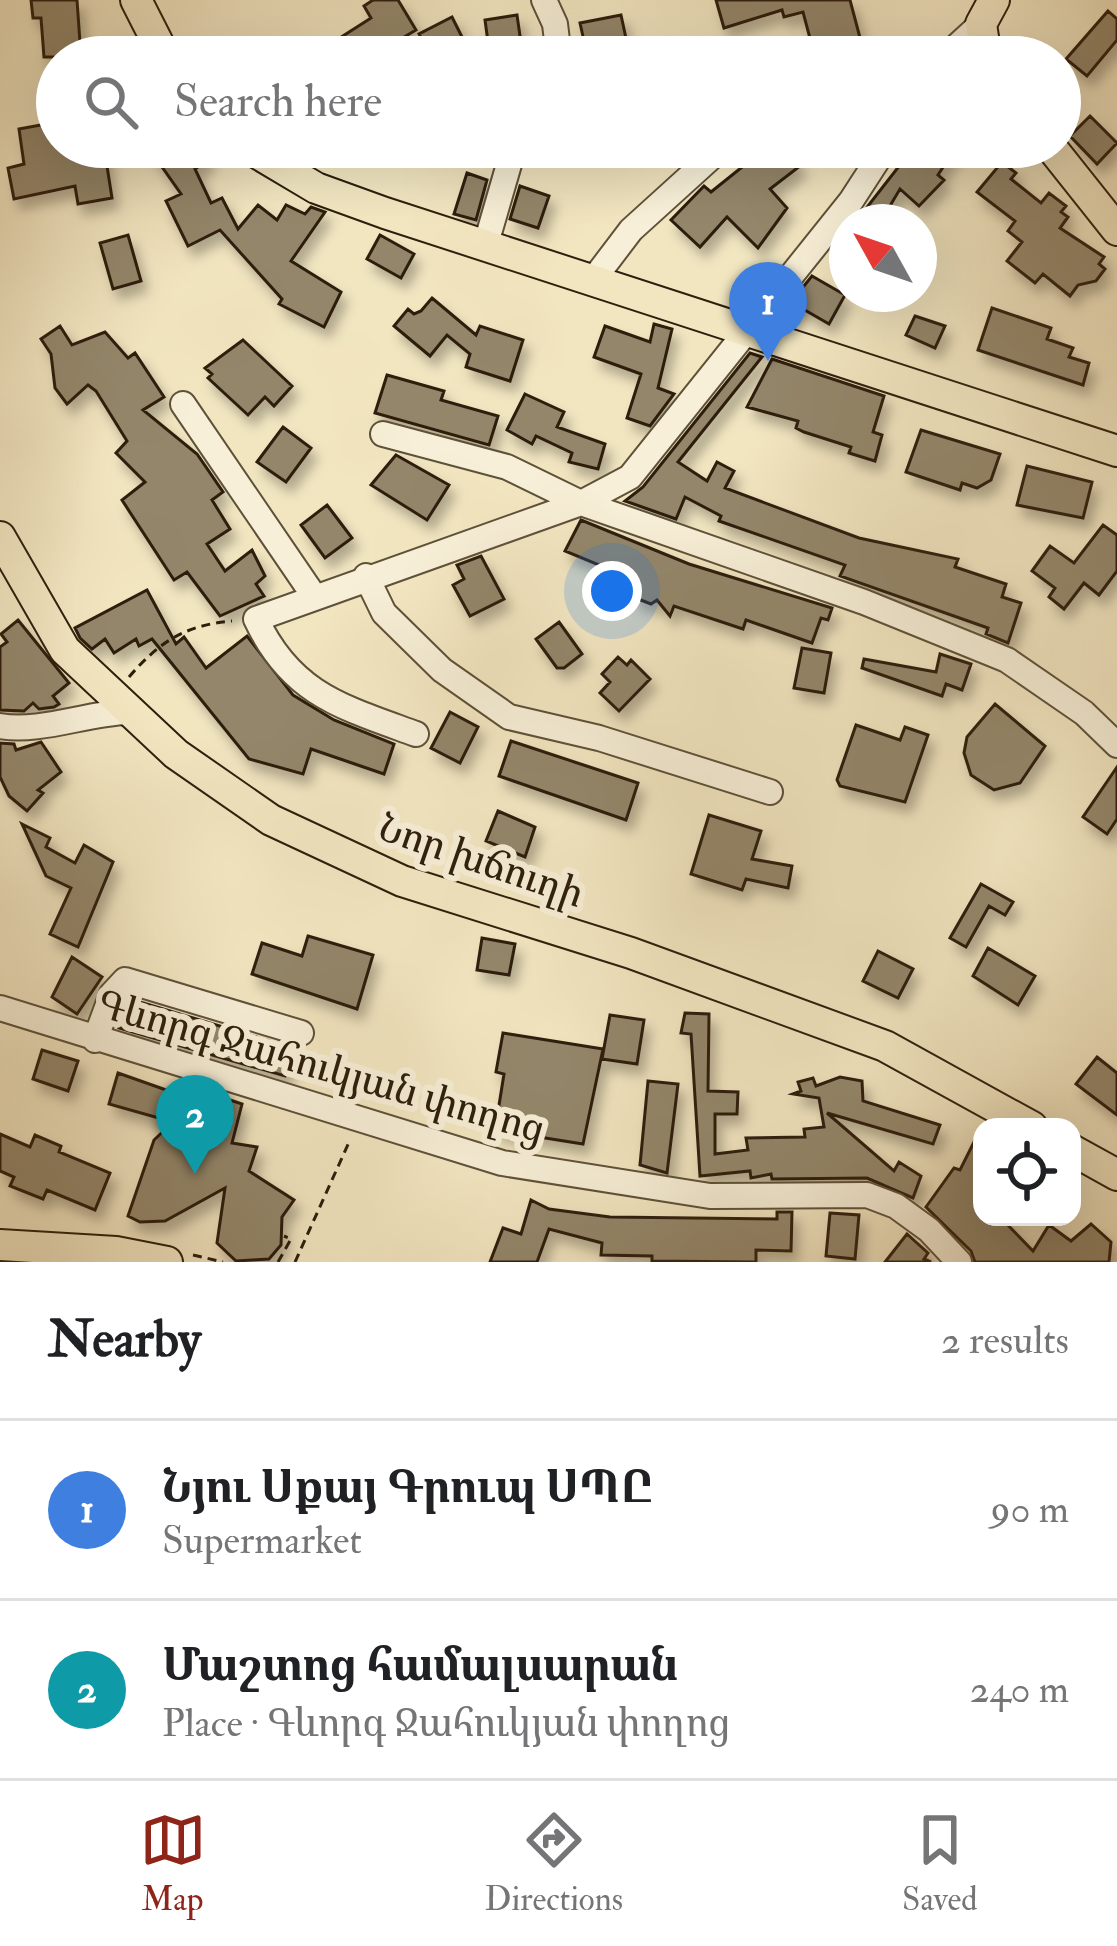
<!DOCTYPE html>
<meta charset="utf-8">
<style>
:root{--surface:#fff;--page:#f6f6f6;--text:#202124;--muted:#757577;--line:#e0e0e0;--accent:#8f2418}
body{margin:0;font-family:"IM FELL Double Pica","Noto Serif Armenian",serif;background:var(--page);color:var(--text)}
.controls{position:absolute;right:36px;bottom:36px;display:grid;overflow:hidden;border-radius:24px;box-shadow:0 12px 48px #0002}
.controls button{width:108px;height:108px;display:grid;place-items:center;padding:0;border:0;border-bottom:3px solid var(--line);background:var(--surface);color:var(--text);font:60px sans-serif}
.compass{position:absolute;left:829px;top:204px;width:108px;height:108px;border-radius:50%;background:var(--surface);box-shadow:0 12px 48px #0002;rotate:310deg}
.you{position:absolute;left:612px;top:591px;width:42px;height:42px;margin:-30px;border:9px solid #fff;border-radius:50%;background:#1a73e8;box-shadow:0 0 0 18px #1a73e833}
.badge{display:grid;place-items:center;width:78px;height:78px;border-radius:50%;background:var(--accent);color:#fff;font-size:39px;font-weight:700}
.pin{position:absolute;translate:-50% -99px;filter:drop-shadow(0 3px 6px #0008)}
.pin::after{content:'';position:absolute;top:63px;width:42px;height:36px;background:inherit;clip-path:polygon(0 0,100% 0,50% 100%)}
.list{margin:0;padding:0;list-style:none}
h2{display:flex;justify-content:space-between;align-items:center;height:156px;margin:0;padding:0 48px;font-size:51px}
h2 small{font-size:39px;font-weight:400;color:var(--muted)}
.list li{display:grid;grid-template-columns:78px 1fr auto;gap:36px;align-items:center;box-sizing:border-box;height:180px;padding:0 48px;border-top:3px solid var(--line)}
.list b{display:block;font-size:45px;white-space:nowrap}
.list p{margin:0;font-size:39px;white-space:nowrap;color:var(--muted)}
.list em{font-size:39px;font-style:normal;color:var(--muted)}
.icon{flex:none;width:66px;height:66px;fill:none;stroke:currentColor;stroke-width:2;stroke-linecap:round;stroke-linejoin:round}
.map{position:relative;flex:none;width:1117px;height:1262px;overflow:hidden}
.search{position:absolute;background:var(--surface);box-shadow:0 12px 48px #0002;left:36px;right:36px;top:36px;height:132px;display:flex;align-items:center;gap:30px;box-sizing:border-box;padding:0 42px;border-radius:66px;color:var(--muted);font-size:45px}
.sheet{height:516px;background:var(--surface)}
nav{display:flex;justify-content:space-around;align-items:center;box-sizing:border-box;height:168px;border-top:3px solid var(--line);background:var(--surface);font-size:33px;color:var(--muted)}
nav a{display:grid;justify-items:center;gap:6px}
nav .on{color:var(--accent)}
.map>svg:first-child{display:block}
</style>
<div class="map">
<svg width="1117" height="1262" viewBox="0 0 1117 1262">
<defs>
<filter id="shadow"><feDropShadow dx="6" dy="10" stdDeviation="6" flood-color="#0004"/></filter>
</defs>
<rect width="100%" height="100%" fill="#f2e6c1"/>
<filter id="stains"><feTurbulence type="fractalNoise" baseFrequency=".00167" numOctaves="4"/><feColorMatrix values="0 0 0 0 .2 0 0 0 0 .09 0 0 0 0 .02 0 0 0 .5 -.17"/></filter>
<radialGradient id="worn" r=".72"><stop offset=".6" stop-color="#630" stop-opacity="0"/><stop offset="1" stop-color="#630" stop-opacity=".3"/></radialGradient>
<!-- building -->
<path fill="#93866a" stroke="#2d1f0c" stroke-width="3" filter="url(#shadow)" d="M31 0H77L81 57H44L41 18H33Z
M373 0H398L416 30 370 57H310L371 18 364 6Z
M716 0H850L863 49 815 57 803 12 784 17 782 10 724 28Z
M1108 11 1117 19V40L1087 76 1066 59Z
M517 15 521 43 537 40 540 57H490L485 20Z
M621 15 630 57H609L606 45 586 50 580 23Z
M452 17 466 45 431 57 419 34Z
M1090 116 1117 143 1097 164 1070 136Z
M57 122V147H104L112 198 78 204 75 186 14 199 8 168 24 164 19 129Z
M148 147H201L209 159 195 169 211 203 222 198 238 229 258 205 277 220 286 205 305 214 311 207 325 212 291 261 341 292 324 327 279 304 282 299 220 230 188 246 166 201 181 194Z
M767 147H785L800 166 770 189 787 208 758 248 727 217 700 247 671 220 704 186 711 192Z
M914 147H956L938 175 944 180 919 206 900 189 881 221 864 211Z
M1002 162 1016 173 1011 179 1041 203 1049 193 1066 206 1061 212 1068 217 1060 228 1104 257 1099 264 1105 269 1096 281 1078 285 1070 296 1043 274 1035 283 1007 261 1022 242 1008 231 1015 221 977 192Z
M467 173 487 180 476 220 454 214Z
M520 186 549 196 538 228 510 219Z
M128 235 141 281 113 289 100 243Z
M380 235 414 254 401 278 367 259Z
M812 276 845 295 829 324 791 302Z
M432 298 476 335 480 326 523 340 510 381 466 367 470 354 447 335 430 356 394 326 408 309 414 314 421 311Z
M992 308 1051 328 1047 339 1073 348 1069 357 1089 363 1083 385 978 350Z
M915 316 945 326 935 348 906 335Z
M654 324 672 329 658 388 674 394 650 426 627 418 641 374 594 357 605 326 650 342Z
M60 326 72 345 105 332 128 358 135 353 164 397 143 410 197 454 223 492 212 500 230 529 207 544 225 571 252 550 265 576 256 584 264 596 220 616 187 572 174 580 122 500 145 482 116 453 127 441 96 391 88 385 67 404 55 388 51 354 41 339Z
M243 340 292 386 274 406 265 397 248 415 208 378 212 374 205 368Z
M750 353 762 357 678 462 707 481 717 462 734 471 725 488 859 538 958 559 955 567 1006 584 1002 597 1021 603 1008 643 986 634 988 628 840 576 845 565 719 521 721 516 685 497 676 519 625 501 643 487Z
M772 359 884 396 873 432 882 435 875 461 849 453 851 447 804 432 796 428 798 421 747 407Z
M387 375 444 391 441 400 498 416 489 445 375 413Z
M525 394 564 412 557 427 605 444 598 469 569 462 572 453 536 436 532 444 507 430Z
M283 427 311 448 286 482 257 462Z
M921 430 1000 454 991 480 977 488 962 483 960 490 906 472Z
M396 455 449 485 427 520 371 485Z
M1027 466 1092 482 1083 518 1017 505Z
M327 505 352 538 325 558 301 525Z
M581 520 689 564 832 608 828 620 821 618 812 643 746 620 743 629 674 606 670 616 657 600 651 604 633 597 638 581 565 551Z
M1103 525 1117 535V571L1099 595 1084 583 1064 609 1049 597 1055 588 1032 571 1050 546 1074 563Z
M481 556 504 599 470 616 453 585 464 579 457 565Z
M147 590 176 644 184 637 206 668 247 636 293 695 334 720 394 744 384 774 311 749 303 774 249 759 152 639 139 646 136 639 114 653 105 639 92 649 80 638 75 628Z
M18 620 69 683 53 696 59 704 54 707 39 709 33 703 24 711 0 710V647L7 642 1 634Z
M559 622 582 654 564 668H557L536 639Z
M802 648 831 653 824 693 794 688Z
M940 654 971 664 962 690 946 684 942 696 862 668 864 659 936 672Z
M618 657 627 665 631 660 650 679 619 711 600 693 610 682 602 674Z
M995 704 1045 746 1020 783 994 790 971 775 964 753 967 737Z
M450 712 478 727 460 763 431 748Z
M856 725 900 740 905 727 928 735 905 802 840 786 837 780Z
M511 741 638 783 626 820 499 776Z
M41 742 61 772 38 790 43 793 27 811 9 796 0 777V743L14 744 16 750Z
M1117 767V819L1107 834 1083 817Z
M498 811 535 827 525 857 486 841Z
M709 815 761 831 752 859 792 866 788 888 746 879 742 890 691 874Z
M22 824 50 838 46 847 75 863 84 845 113 862 78 947 50 934 71 888 46 876Z
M981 884 1013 902 1005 915 989 906 966 947 950 938Z
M308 936 373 955 357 1009 252 974 262 943 302 956Z
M482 938 515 944 509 975 477 970Z
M988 948 1035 976 1018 1005 973 976Z
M878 951 913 969 898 998 863 981Z
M72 957 102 977 77 1014 52 997Z
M130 999 293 1048 285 1076 119 1028Z
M685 1013 709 1014 708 1091 738 1092 737 1114H715V1154L748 1150 746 1138 805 1137 804 1129 824 1127 819 1098 793 1094 801 1091 798 1082 813 1078 816 1086 840 1077 862 1081 863 1101 940 1125 933 1144 827 1113 894 1171 899 1162 921 1176 913 1198 867 1178 772 1179 771 1174 751 1178 750 1171 700 1176 691 1034 681 1033Z
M610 1015 644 1020 637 1064 602 1059Z
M503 1033 603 1049 583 1144 495 1130 504 1074 496 1072Z
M42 1050 78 1061 68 1091 33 1079Z
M1097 1057 1117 1073V1115L1076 1084Z
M118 1073 186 1097 189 1086 242 1104 232 1143 257 1147 249 1171 294 1200 282 1217 281 1245 269 1259 236 1261 217 1243 225 1188 165 1221 140 1222 128 1216 154 1140 173 1122 109 1104Z
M648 1081 678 1084 667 1173 640 1165Z
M982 1126V1217H1000L1033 1251 1049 1225 1071 1241 1091 1224 1111 1242 1109 1262H975L971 1251 926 1207 954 1168 960 1170Z
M0 1134 30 1147 35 1135 61 1146 59 1152 110 1173 95 1210 47 1190 43 1199 10 1186 14 1177 0 1171Z
M531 1200 549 1209 610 1217 777 1219V1212H792L791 1251 756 1250V1262L652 1261V1256L601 1255 602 1243 549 1229 537 1262H490L503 1228 521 1234Z
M830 1213 859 1215 855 1259 826 1256Z
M907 1234 928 1253 924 1259 931 1262H885Z"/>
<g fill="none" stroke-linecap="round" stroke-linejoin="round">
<defs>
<path id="minor" d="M544 0 555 24 559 57
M945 57 981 24
M485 247 514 147
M593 280 631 230 717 152
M183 404 314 596
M383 434 507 467 581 503 864 602 1007 660 1084 713 1117 745
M366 576 384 613 442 670 509 717 599 738 770 792
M0 726C40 733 87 713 128 712
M416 734C342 707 291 694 256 619L581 503 630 477 851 201 886 147
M0 1008 502 1163 710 1196 867 1195 896 1206 929 1230 959 1262
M95 1040 112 994 125 980 301 1033"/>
<path id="major" d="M136 0 165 57
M986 57 981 24 994 0
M247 147 316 188 385 213 1117 451
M1051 147 1117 230
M0 537 65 650 176 754 271 820 402 881 631 953 885 1046 1032 1127
M1072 1150 1117 1175
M0 1245 116 1252 167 1262"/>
</defs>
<!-- minor casing -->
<use href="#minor" stroke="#5e5139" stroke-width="28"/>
<!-- major casing -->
<use href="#major" stroke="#2d1f0c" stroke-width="34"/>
<!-- path -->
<path stroke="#2d1f0c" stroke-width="3" stroke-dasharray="9 6" stroke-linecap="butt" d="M129 677C159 642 185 625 232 621
M288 1073 294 1054
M193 1255 223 1262
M278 1262 291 1239 284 1236
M295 1262 350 1140"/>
<!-- minor -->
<use href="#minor" stroke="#f7efd7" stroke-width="24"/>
<!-- major -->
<use href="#major" stroke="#f2e6c1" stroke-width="30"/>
</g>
<g text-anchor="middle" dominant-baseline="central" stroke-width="12" stroke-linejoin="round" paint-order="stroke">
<!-- street labels -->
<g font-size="39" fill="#2d1f0c" stroke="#f7efd7">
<text transform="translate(481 861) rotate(19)">Նոր խճուղի</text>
<text transform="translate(321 1067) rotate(16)">Գևորգ Ջահուկյան փողոց</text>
</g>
</g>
<rect width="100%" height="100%" filter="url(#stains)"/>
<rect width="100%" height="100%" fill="url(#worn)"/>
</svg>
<div class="controls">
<button><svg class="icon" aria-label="locate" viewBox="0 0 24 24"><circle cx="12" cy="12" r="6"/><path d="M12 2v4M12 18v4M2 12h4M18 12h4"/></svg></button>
</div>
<svg class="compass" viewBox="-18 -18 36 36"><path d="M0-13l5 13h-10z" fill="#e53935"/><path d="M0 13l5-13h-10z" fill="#757577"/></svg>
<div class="you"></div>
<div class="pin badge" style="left:768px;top:361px;background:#3f7fe0">1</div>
<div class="pin badge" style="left:195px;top:1174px;background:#0f9aa8">2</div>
<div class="search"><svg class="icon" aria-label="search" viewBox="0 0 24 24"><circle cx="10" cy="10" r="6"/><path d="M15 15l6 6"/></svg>Search here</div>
</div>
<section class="sheet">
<h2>Nearby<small>2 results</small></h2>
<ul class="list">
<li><span class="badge" style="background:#3f7fe0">1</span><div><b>Նյու Սքայ Գրուպ ՍՊԸ</b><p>Supermarket</p></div><em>90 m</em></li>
<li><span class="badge" style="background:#0f9aa8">2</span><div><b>Մաշտոց համալսարան</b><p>Place · Գևորգ Ջահուկյան փողոց</p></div><em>240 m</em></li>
</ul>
</section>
<nav>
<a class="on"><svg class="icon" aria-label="map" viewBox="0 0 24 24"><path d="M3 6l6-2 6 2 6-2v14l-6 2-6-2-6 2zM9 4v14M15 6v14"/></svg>Map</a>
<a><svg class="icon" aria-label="directions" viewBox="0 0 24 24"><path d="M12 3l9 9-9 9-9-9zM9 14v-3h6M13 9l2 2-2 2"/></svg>Directions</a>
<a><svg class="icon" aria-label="saved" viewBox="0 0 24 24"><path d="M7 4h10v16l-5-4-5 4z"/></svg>Saved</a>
</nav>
